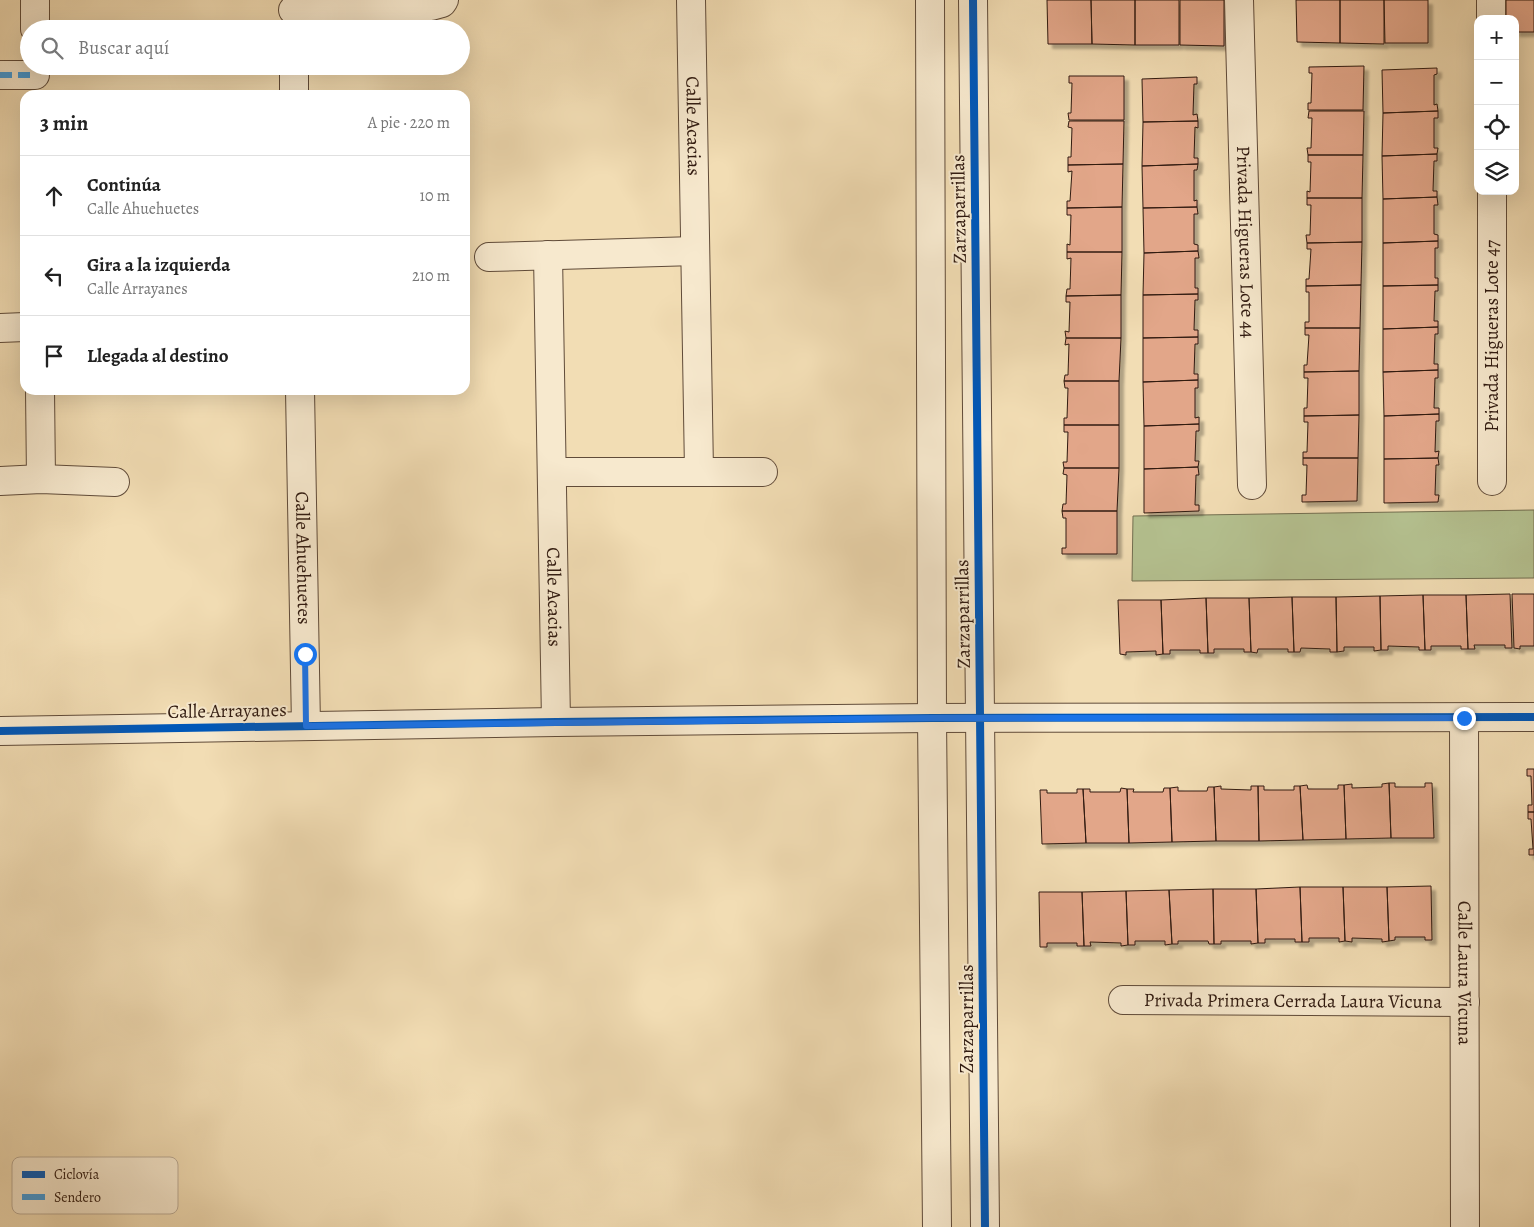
<!DOCTYPE html>
<html lang="es">
<meta charset="utf-8">
<style>
:root{--surface:#fff;--page:#f2f2f2;--text:#222;--muted:#767676;--line:#e0e0e0}
body{margin:0;font-family:Alegreya,serif;background:var(--page);color:var(--text)}
.controls{position:absolute;right:15px;top:15px;display:grid;overflow:hidden;border-radius:10px;box-shadow:0 5px 20px #0002}
.controls button{width:45px;height:45px;display:grid;place-items:center;padding:0;border:0;border-bottom:1px solid var(--line);background:var(--surface);color:var(--text);font:25px sans-serif}
.stop{position:absolute;width:15px;height:15px;margin:-11px;border:4px solid #1a73e8;border-radius:50%;background:#fff}
.stop.end{background:#1a73e8;border-color:#fff;box-shadow:0 1px 5px #0008}
.list{margin:0;padding:0;list-style:none}
h2{display:flex;justify-content:space-between;align-items:center;height:65px;margin:0;padding:0 20px;font-size:21px}
h2 small{font-size:16px;font-weight:400;color:var(--muted)}
.list li{display:grid;grid-template-columns:32px 1fr auto;gap:15px;align-items:center;box-sizing:border-box;height:80px;padding:0 20px;border-top:1px solid var(--line)}
.list b{display:block;font-size:19px;white-space:nowrap}
.list p{margin:0;font-size:16px;white-space:nowrap;color:var(--muted)}
.list em{font-size:16px;font-style:normal;color:var(--muted)}
.icon{flex:none;width:28px;height:28px;fill:none;stroke:currentColor;stroke-width:2;stroke-linecap:round;stroke-linejoin:round}
.map{position:relative;flex:none;width:1534px;height:1227px;overflow:hidden}
.search{position:absolute;background:var(--surface);box-shadow:0 5px 20px #0002;left:20px;top:20px;width:450px;height:55px;display:flex;align-items:center;gap:12px;box-sizing:border-box;padding:0 18px;border-radius:28px;color:var(--muted);font-size:19px}
.panel{position:absolute;background:var(--surface);box-shadow:0 5px 20px #0002;left:20px;top:90px;width:450px;height:305px;border-radius:15px}
.map>svg:first-child{display:block}
</style>
<div class="map">
<svg width="1534" height="1227" viewBox="0 0 1534 1227">
<defs>
<filter id="shadow"><feDropShadow dx="4.5" dy="4.5" stdDeviation="1" flood-color="#0004"/></filter>
</defs>
<rect width="100%" height="100%" fill="#f2ddb4"/>
<filter id="stains"><feTurbulence type="fractalNoise" baseFrequency=".004" numOctaves="4"/><feColorMatrix values="0 0 0 0 .2 0 0 0 0 .09 0 0 0 0 .02 0 0 0 .5 -.17"/></filter>
<radialGradient id="worn" r=".72"><stop offset=".6" stop-color="#630" stop-opacity="0"/><stop offset="1" stop-color="#630" stop-opacity=".3"/></radialGradient>
<!-- green -->
<path fill="#b5c291" stroke="#726e50" d="M1534 510V578L1132 581 1133 516Z"/>
<!-- building -->
<path fill="#e2a689" stroke="#301a10" filter="url(#shadow)" d="M1047 0H1091L1092 44H1048Z
M1091 0H1135V45L1092 44Z
M1135 0H1179V45H1135Z
M1180 0H1224V46L1180 45Z
M1296 0H1340V43L1297 42Z
M1340 0H1384V44L1340 43Z
M1384 0H1428V43H1385Z
M1506 0H1534V32H1515V19H1506Z
M1364 66 1363 110H1308V103H1311L1312 73H1309V67Z
M1437 68V74L1434 75V105L1437 104 1438 111 1383 113 1382 70Z
M1069 76H1124V120H1069L1068 113H1071L1072 83H1069Z
M1197 77V84H1194L1193 115 1197 114 1198 121 1143 122 1142 79Z
M1309 111H1364L1363 155H1308L1307 148H1311L1312 118H1308Z
M1438 111V118H1434V148H1438L1437 154 1382 156 1383 113Z
M1069 121H1124L1123 164 1068 165V157H1071L1072 128 1068 127Z
M1198 121V128L1195 127 1194 158H1198V164L1142 166 1143 122Z
M1437 154V161H1434L1433 191H1437V197L1383 199 1382 156Z
M1308 155H1363L1362 198H1307V191L1310 192 1311 162H1308Z
M1123 164 1122 207 1067 208V201H1070L1072 171 1068 172V165Z
M1198 164 1197 170H1194V201L1197 200V207L1143 208 1142 166Z
M1437 197 1438 205H1434V234L1438 235V241L1383 243V199Z
M1307 198H1362V242L1307 243 1306 235H1310L1311 205H1307Z
M1122 207V252H1067V244L1070 245 1071 215H1067V208Z
M1197 207 1198 214H1194V244L1198 245V251L1144 253 1143 208Z
M1438 241V248H1435V278H1438V285L1383 286V243Z
M1362 242 1361 285 1306 286V279H1309L1311 249H1307V243Z
M1198 251 1199 258H1195V288H1198V294L1143 295 1144 253Z
M1067 252H1122L1121 295 1066 296 1067 289H1070L1071 258 1067 259Z
M1361 285 1360 328H1305V322H1309V292H1306V286Z
M1438 285V291H1435L1434 321H1438V327L1383 329V286Z
M1198 294V300H1195L1194 330H1198V337L1143 338V295Z
M1121 295V338H1066L1065 331 1069 332 1070 302H1066V296Z
M1438 327V334H1435L1434 364H1438V370L1383 372V329Z
M1305 328H1360L1359 371 1304 372V365H1307L1309 335H1305Z
M1198 337V344H1195L1194 374H1198V380L1143 382V338Z
M1066 338H1121L1119 381H1064L1065 375H1068L1069 344 1065 345Z
M1438 370V378H1435L1434 408H1439V414L1384 416 1383 372Z
M1359 371V415L1304 416V408H1307L1308 378H1304V372Z
M1198 380V388H1195V418L1199 417V424L1144 426 1143 382Z
M1064 381H1119V425H1064V418H1067L1068 388H1065Z
M1439 414V421H1436L1435 452 1439 451 1438 458 1384 459V416Z
M1359 415 1358 458H1303V452H1307L1308 422H1304V416Z
M1199 424V431H1196L1195 461H1199L1198 467 1144 469V426Z
M1064 425H1119V468H1064L1063 462H1067L1068 432H1064Z
M1303 458H1358L1357 501 1302 502V495H1306L1307 465H1303Z
M1438 458 1439 465H1436L1435 495H1439L1438 502 1384 503V459Z
M1198 467 1199 475H1196L1195 505H1199V511L1144 513V469Z
M1064 468H1119L1117 511H1062L1063 504H1066L1067 475 1063 474Z
M1062 511H1117V554H1062V548H1066V518H1063Z
M1510 594 1512 648H1505V645H1474L1475 649H1468L1466 595Z
M1512 594H1534V646H1520V649L1514 648Z
M1423 595 1425 650H1419V647L1388 646V650H1381L1380 596Z
M1423 595H1466L1468 649H1461V646H1431V650H1425Z
M1380 596 1381 650 1374 651V647H1344V651L1337 652 1336 597Z
M1292 597 1294 652H1288V649H1258L1257 653 1251 652 1249 598Z
M1292 597H1336L1337 652H1330V649L1301 648 1300 652H1294Z
M1206 598 1208 653H1200V650H1170V654H1163L1161 600Z
M1206 598H1249L1251 652H1244V649H1214V653H1208Z
M1118 600H1161L1163 654 1156 655V651L1126 652V655L1120 654Z
M1527 769H1534V812H1528V805H1532L1531 776H1527Z
M1389 783H1395V787H1425V783H1432L1434 838H1391Z
M1389 783 1391 838 1346 839 1344 785 1352 784V788L1382 787V784Z
M1307 785 1308 789H1338V785H1344L1346 839 1303 840 1300 786Z
M1221 786V789L1251 790V786H1258L1259 841H1216L1214 787Z
M1258 786H1264V790H1294V786H1300L1303 840 1259 841Z
M1178 787V791H1207L1208 787H1214L1216 841 1172 842 1170 788Z
M1121 788 1127 789 1129 843H1086L1083 789H1090V792H1120Z
M1164 788H1170L1172 842 1129 843 1127 789H1134L1133 792H1163Z
M1077 789H1083L1086 843 1042 844 1040 790H1047V793H1077Z
M1528 812H1534V855H1529V849H1533L1531 819H1528Z
M1431 886 1432 940H1425V937H1395V940L1389 941 1387 887Z
M1300 887 1302 942H1295V939H1265V943H1258L1256 889Z
M1300 887H1343L1345 941 1339 942V938H1309V942H1302Z
M1343 887H1387L1389 941 1382 942V939L1352 938V942L1345 941Z
M1213 889 1214 944H1209L1208 941H1178V944H1172L1169 890Z
M1213 889H1256L1258 943 1251 944V941H1221V944H1214Z
M1169 890 1172 944 1165 945V941H1135V945H1128L1126 891Z
M1126 891 1128 945 1121 946V943L1090 942 1091 946H1084L1082 892Z
M1039 892H1082L1084 946H1077V943H1047V947H1040Z"/>
<g fill="none" stroke-linecap="round" stroke-linejoin="round">
<defs>
<g id="minor">
<path d="M35 0V29"/>
<path id="s1" d="M691 0 699 471"/>
<path d="M930 0 932 718 937 1227"/>
<path d="M973 0 985 1227"/>
<path id="s2" d="M1239 0 1252 485"/>
<path d="M1491 0V19"/>
<path d="M293 10 431 6 442 3 444 0"/>
<path d="M294 66V95"/>
<path d="M0 75H35"/>
<path d="M1492 191V481"/>
<path id="s3" d="M548 255 556 722"/>
<path d="M489 257 695 251"/>
<path d="M0 328 25 327"/>
<path d="M40 390 41 479"/>
<path id="s4" d="M300 390 306 726"/>
<path d="M552 472H763"/>
<path d="M0 481 41 479 115 482"/>
<path id="s5" d="M1464 718 1465 1227"/>
<path d="M0 731 556 722 932 718 1534 717"/>
<path id="s6" d="M1123 1000 1465 1002"/>
</g>
</defs>
<!-- minor casing -->
<use href="#minor" stroke="#604b39" stroke-width="30"/>
<!-- minor -->
<use href="#minor" stroke="#f7e9ce" stroke-width="28"/>
<!-- quiet -->
<path stroke="#3e9bde" stroke-width="6" stroke-dasharray="12 6" stroke-linecap="butt" d="M0 75H35"/>
<defs>
<path id="cycleway" d="M973 0 985 1227
M0 731 556 722 932 718 1534 717"/>
</defs>
<!-- cycleway casing -->
<use href="#cycleway" stroke="#f7e9ce" stroke-width="11"/>
<!-- cycleway -->
<use href="#cycleway" stroke="#0057b8" stroke-width="8"/>
</g>
<g fill="none" stroke-linecap="round" stroke-linejoin="round">
<!-- route -->
<path stroke="#1a73e8" stroke-width="6" d="M305 654 306 726 932 718H1464"/>
</g>
<g text-anchor="middle" dominant-baseline="central" stroke-width="4" stroke-linejoin="round" paint-order="stroke">
<!-- street labels -->
<g font-size="19" fill="#301a10" stroke="#f7e9ce">
<text stroke="none"><textPath href="#s1" startOffset="126">Calle Acacias</textPath></text>
<text transform="translate(959 209) rotate(-91)">Zarzaparrillas</text>
<text stroke="none"><textPath href="#s2" startOffset="242">Privada Higueras Lote 44</textPath></text>
<text transform="translate(1492 336) rotate(-90)">Privada Higueras Lote 47</text>
<text stroke="none"><textPath href="#s4" startOffset="168">Calle Ahuehuetes</textPath></text>
<text stroke="none"><textPath href="#s3" startOffset="342">Calle Acacias</textPath></text>
<text transform="translate(963 614) rotate(-91)">Zarzaparrillas</text>
<text transform="translate(227 711) rotate(-1)">Calle Arrayanes</text>
<text stroke="none"><textPath href="#s5" startOffset="255">Calle Laura Vicuna</textPath></text>
<text stroke="none"><textPath href="#s6" startOffset="170">Privada Primera Cerrada Laura Vicuna</textPath></text>
<text transform="translate(967 1019) rotate(-90)">Zarzaparrillas</text>
</g>
</g>
<!-- legend -->
<rect x="12" y="1157" width="166" height="57" rx="8" fill="#f7e9ce" stroke="#bbab95" stroke-width="1"/>
<rect x="22" y="1171" width="23" height="7" fill="#0057b8"/>
<rect x="22" y="1194" width="23" height="6" fill="#3e9bde"/>
<g font-size="14" fill="#301a10">
<text x="54" y="1179">Ciclovía</text>
<text x="54" y="1202">Sendero</text>
</g>
<rect width="100%" height="100%" filter="url(#stains)"/>
<rect width="100%" height="100%" fill="url(#worn)"/>
</svg>
<div class="controls">
<button>+</button>
<button>−</button>
<button><svg class="icon" aria-label="locate" viewBox="0 0 24 24"><circle cx="12" cy="12" r="6"/><path d="M12 2v4M12 18v4M2 12h4M18 12h4"/></svg></button>
<button><svg class="icon" aria-label="layers" viewBox="0 0 24 24"><path d="M12 4l9 5-9 5-9-5zM3 14l9 5 9-5"/></svg></button>
</div>
<div class="stop" style="left:305px;top:654px"></div>
<div class="stop end" style="left:1464px;top:718px"></div>
<div class="search"><svg class="icon" aria-label="search" viewBox="0 0 24 24"><circle cx="10" cy="10" r="6"/><path d="M15 15l6 6"/></svg>Buscar aquí</div>
<section class="panel">
<h2>3 min<small>A pie · 220 m</small></h2>
<ul class="list">
<li><svg class="icon" aria-label="ahead" viewBox="0 0 24 24"><path d="M12 20V5M6 11l6-6 6 6"/></svg><div><b>Continúa</b><p>Calle Ahuehuetes</p></div><em>10 m</em></li>
<li><svg class="icon" aria-label="left" viewBox="0 0 24 24"><path d="M17 20v-9H6M10 6l-5 5 5 5"/></svg><div><b>Gira a la izquierda</b><p>Calle Arrayanes</p></div><em>210 m</em></li>
<li><svg class="icon" aria-label="arrive" viewBox="0 0 24 24"><path d="M6 21V4h12l-3 4 3 4H6"/></svg><div><b>Llegada al destino</b></div></li>
</ul>
</section>
</div>
